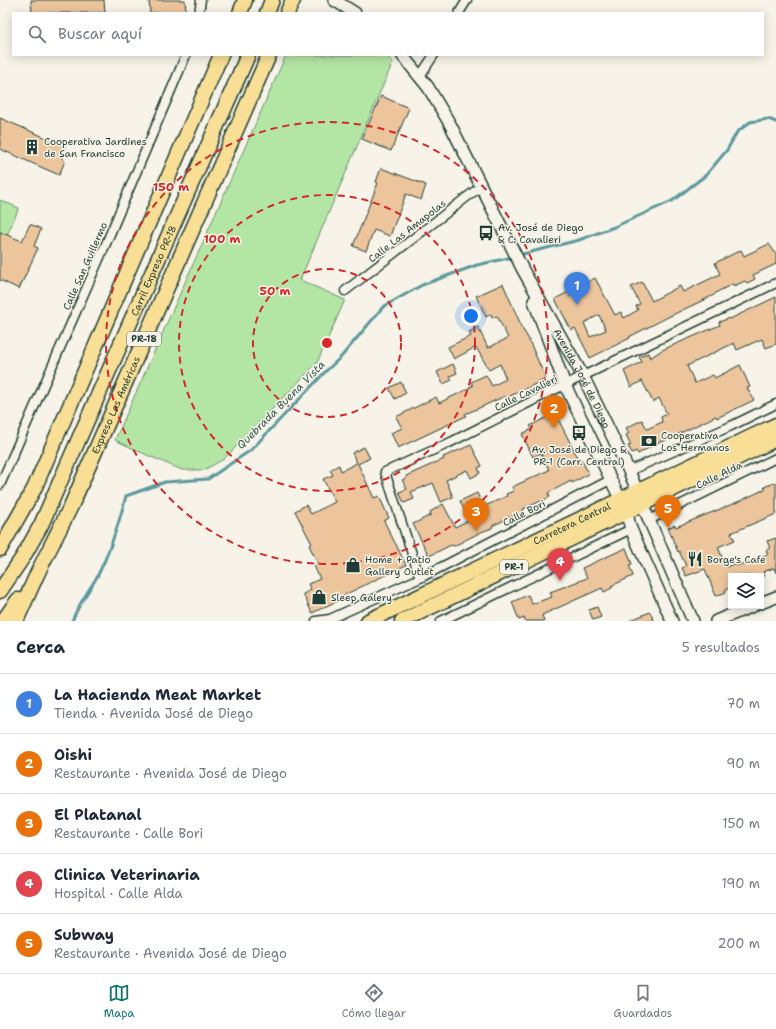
<!DOCTYPE html>
<html lang="es">
<meta charset="utf-8">
<style>
:root{--surface:#fff;--page:#f6f6f7;--text:#1f2937;--muted:#747a83;--line:#e0e1e3;--accent:#0f766e}
body{margin:0;font-family:"Shantell Sans",sans-serif;background:var(--page);color:var(--text)}
.controls{position:absolute;right:12px;bottom:12px;display:grid;overflow:hidden;border-radius:0px;box-shadow:0 2px 10px #0003}
.controls button{width:36px;height:36px;display:grid;place-items:center;padding:0;border:0;border-bottom:1px solid var(--line);background:var(--surface);color:var(--text);font:20px sans-serif}
.you{position:absolute;left:471px;top:316px;width:14px;height:14px;margin:-10px;border:3px solid #fff;border-radius:50%;background:#1a73e8;box-shadow:0 0 0 6px #1a73e833}
.badge{display:grid;place-items:center;width:26px;height:26px;border-radius:50%;background:var(--accent);color:#fff;font-size:13px;font-weight:700}
.pin{position:absolute;translate:-50% -33px;filter:drop-shadow(0 1px 2px #0008)}
.pin::after{content:'';position:absolute;top:21px;width:14px;height:12px;background:inherit;clip-path:polygon(0 0,100% 0,50% 100%)}
.list{margin:0;padding:0;list-style:none}
h2{display:flex;justify-content:space-between;align-items:center;height:52px;margin:0;padding:0 16px;font-size:17px}
h2 small{font-size:13px;font-weight:400;color:var(--muted)}
.list li{display:grid;grid-template-columns:26px 1fr auto;gap:12px;align-items:center;box-sizing:border-box;height:60px;padding:0 16px;border-top:1px solid var(--line)}
.list b{display:block;font-size:15px;white-space:nowrap}
.list p{margin:0;font-size:13px;white-space:nowrap;color:var(--muted)}
.list em{font-size:13px;font-style:normal;color:var(--muted)}
.icon{flex:none;width:22px;height:22px;fill:none;stroke:currentColor;stroke-width:2;stroke-linecap:round;stroke-linejoin:round}
.map{position:relative;flex:none;width:776px;height:621px;overflow:hidden}
.search{position:absolute;background:var(--surface);box-shadow:0 2px 10px #0003;left:12px;right:12px;top:12px;height:44px;display:flex;align-items:center;gap:10px;box-sizing:border-box;padding:0 14px;border-radius:0px;color:var(--muted);font-size:15px}
.sheet{height:352px;background:var(--surface)}
nav{display:flex;justify-content:space-around;align-items:center;box-sizing:border-box;height:56px;border-top:1px solid var(--line);background:var(--surface);font-size:11px;color:var(--muted)}
nav a{display:grid;justify-items:center;gap:2px}
nav .on{color:var(--accent)}
.map>svg:first-child{display:block}
</style>
<div class="map">
<svg width="776" height="621" viewBox="0 0 776 621">
<rect width="100%" height="100%" fill="#f7f3e8"/>
<filter id="ink" filterUnits="userSpaceOnUse"><feTurbulence type="fractalNoise" baseFrequency=".025" numOctaves="2"/><feDisplacementMap in="SourceGraphic" scale="8" xChannelSelector="R" yChannelSelector="G"/><feConvolveMatrix kernelMatrix="1 2 1 2 8 2 1 2 1" color-interpolation-filters="sRGB"/></filter>
<g filter="url(#ink)">
<!-- green -->
<path fill="#b3e5a5" stroke="#69916c" d="M286 55H386L393 62 300 280 345 300 317 363 224 459 204 470H182L149 456 115 440Z
M0 200 19 208 7 235 0 232Z"/>
<g fill="none" stroke-linecap="round" stroke-linejoin="round">
<!-- stream -->
<path stroke="#5d989d" stroke-width="3" d="M519 255 579 240 614 227 672 201 706 175 727 150 737 132 750 122 768 119 776 122
M72 621C79 603 89 591 98 575 111 549 119 523 126 496L165 482 208 479 251 450 327 370 341 357 383 307 422 285 477 265 513 257"/>
</g>
<!-- building -->
<path fill="#edc59d" stroke="#1f3d34" fill-rule="evenodd" d="M31 0H104L105 13H32Z
M149 0H185L186 13H150Z
M381 96 409 108 391 151 362 139Z
M0 118 65 146 60 156 65 161 59 175 0 149Z
M381 168 426 185 421 200 406 194 390 236 374 230 366 251 353 246 378 183 376 182Z
M30 224 41 229 34 246 38 248 19 289 0 280V232L22 241Z
M769 244 776 254V264L753 275 755 279 747 283 745 281 734 286 733 284 717 292 714 295 668 317 629 337 630 338 590 358 575 328 571 330 555 299 595 278 615 315 621 312 624 318 638 310 636 306 640 304 631 287 642 282 652 301 680 286 683 292 720 274 715 263 741 250 744 256ZM599 315 606 330 590 337 584 323Z
M503 284 521 325H520L528 338 546 379 506 398 505 396 479 408 465 414 466 416 398 448 391 433 402 428 396 417 436 397 439 403 470 388 469 387 473 386 471 382 486 375 492 386 506 379 500 364 489 370 476 347 454 359 448 347 471 336 469 332 478 327 488 348 508 338 497 316 492 318 491 314 486 317 476 296Z
M776 297V344L766 348 762 339 737 350 734 343 687 366 695 383 713 375 715 378 740 365 750 387 747 388 754 400 717 418 716 416 662 442 661 441 638 454 636 451 632 453 628 446 631 445 626 435 629 433 626 428 642 420 647 429 662 422 661 417 667 414 659 398 653 402 642 381 631 387 624 371 642 362 639 357 648 353 650 358 662 350 720 325 719 322 730 318V319Z
M453 364 457 373 450 376 452 380 443 384 437 372Z
M401 382 406 393 395 399 389 388Z
M555 413 579 460 581 459 589 474 572 483 571 481 548 493 550 497 523 509 524 513 517 515V514L492 526V528L481 532 454 546 451 545 429 556 413 524 431 515 430 512 443 504 455 527 469 520 460 501 477 493 483 507 507 496 506 494 514 491 512 487 549 470 541 453 533 457 522 434 532 429 530 426Z
M471 445 482 466 478 468 480 473 471 478 467 470 446 480 453 497 441 502 433 483 411 492 414 499 404 503 399 492 407 489 402 480 407 478 406 476 444 459 443 457Z
M364 447 370 458 358 464 374 498 379 496 389 518 384 521 406 565 338 598 339 600 312 613 303 594 311 590 308 584 320 579 314 566 318 564 309 545 312 544 295 511 306 505 311 514 335 502 323 479 333 475 330 470 339 465 341 471 357 463 352 453Z
M776 482V514L731 533 735 540 718 547 726 567 736 563 737 566 768 554 766 550 770 548 767 541 776 538V573L774 568 763 572 765 576H731V587L725 590 726 592 716 596 705 569 686 576 682 568 686 566 679 551 678 552 668 528 675 525 676 527 740 501 765 489 764 487Z
M626 548 632 564 629 565 633 576 611 586 612 588 604 592 602 588 542 615 544 621H525L524 618 519 620 512 602 528 595 532 604 552 597 550 592 587 578 582 568Z
M597 607 601 617 593 620 589 610Z
M650 612 654 621H629Z"/>
<g fill="none" stroke-linecap="round" stroke-linejoin="round">
<defs>
<path id="street" d="M199 13 201 0
M459 13 467 0
M420 76 434 55
M345 291 480 187
M629 471 731 426 776 404
M0 485 108 239 186 55
M649 520 776 458
M420 578 385 472 447 444 550 392 776 283
M316 621 330 619 420 578 610 480
M441 621 631 529"/>
<g id="secondary">
<path d="M334 0 355 13"/>
<path id="s1" d="M402 55 428 87 450 124 523 270 583 376 629 471 649 520 693 621"/>
<path d="M534 301 565 385 626 511 631 529 672 621"/>
<path d="M761 603 776 597"/>
<path d="M716 621 753 606"/>
</g>
<g id="highway">
<path d="M240 13 245 0"/>
<path d="M267 13 272 0"/>
<path d="M287 13 293 0"/>
<path d="M0 549 34 489 221 55"/>
<path id="s2" d="M0 591 23 557 41 525 248 55"/>
<path d="M3 621 18 600"/>
<path id="s3" d="M16 621 39 570 72 504 269 55"/>
<path id="s4" d="M368 621 776 425"/>
<path d="M402 621 776 439"/>
</g>
</defs>
<!-- street casing -->
<use href="#street" stroke="#1f3d34" stroke-width="11"/>
<!-- secondary casing -->
<use href="#secondary" stroke="#1f3d34" stroke-width="14"/>
<!-- highway casing -->
<use href="#highway" stroke="#1f3d34" stroke-width="17"/>
<!-- street -->
<use href="#street" stroke="#f7f3e8" stroke-width="8"/>
<!-- secondary -->
<use href="#secondary" stroke="#f7f3e8" stroke-width="11"/>
<!-- highway -->
<use href="#highway" stroke="#f9df96" stroke-width="14"/>
</g>
</g>
<!-- distance rings -->
<g fill="none" stroke="#d62828" stroke-width="2" stroke-dasharray="7 5">
<circle cx="327" cy="343" r="74"/>
<circle cx="327" cy="343" r="148"/>
<circle cx="327" cy="343" r="221"/>
</g>
<!-- icons -->
<defs>
<symbol id="building-bare" viewBox="-9 -9 18 18"><path d="M-4-6H4V6H1V3H-1V6H-4ZM-2.5-4.3h1.7v1.8h-1.7ZM.8-4.3h1.7v1.8H.8ZM-2.5-1h1.7V.8h-1.7ZM.8-1h1.7V.8H.8Z" fill="#1f3d34" stroke="#f7f3e8" stroke-width="2.5" paint-order="stroke"/></symbol>
<symbol id="bus-bare" viewBox="-9 -9 18 18"><path d="M-5-6H5V4H4V6H2V4H-2V6H-4V4H-5ZM-3.5-4V0h7V-4ZM-3.5 1.2v1.5H-2V1.2ZM2 1.2v1.5H3.5V1.2Z" fill="#1f3d34" stroke="#f7f3e8" stroke-width="2.5" paint-order="stroke"/></symbol>
<symbol id="bank-bare" viewBox="-9 -9 18 18"><path d="M-6-4H6V4H-6ZM0-2.3a2.3 2.3 0 1 0 0 4.6a2.3 2.3 0 1 0 0-4.6Z" fill="#1f3d34" stroke="#f7f3e8" stroke-width="2.5" paint-order="stroke"/></symbol>
<symbol id="restaurant-bare" viewBox="-9 -9 18 18"><path d="M-5-6h1v4h1v-4h1v4h1v-4h1v5L-1.5 .5V6h-2V.5L-5-1ZM5-6V6H3V1.5H1.5Q1.5-4 5-6Z" fill="#1f3d34" stroke="#f7f3e8" stroke-width="2.5" paint-order="stroke"/></symbol>
<symbol id="shop-bare" viewBox="-9 -9 18 18"><path d="M-5-2.5h2.3a2.7 3.5 0 0 1 5.4 0H5L5.5 6h-11ZM-1.5-2.5h3a1.5 2.3 0 0 0-3 0Z" fill="#1f3d34" stroke="#f7f3e8" stroke-width="2.5" paint-order="stroke"/></symbol>
</defs>
<g fill-rule="evenodd">
<use href="#building-bare" x="21" y="136" width="22" height="22"/>
<use href="#bus-bare" x="475" y="222" width="22" height="22"/>
<use href="#bus-bare" x="568" y="422" width="22" height="22"/>
<use href="#bank-bare" x="638" y="430" width="22" height="22"/>
<use href="#restaurant-bare" x="684" y="548" width="22" height="22"/>
<use href="#shop-bare" x="342" y="554" width="22" height="22"/>
<use href="#shop-bare" x="308" y="586" width="22" height="22"/>
</g>
<g text-anchor="middle" dominant-baseline="central" stroke-width="3" stroke-linejoin="round" paint-order="stroke">
<!-- shield labels -->
<g fill="#f7f3e8" stroke="#60746a" stroke-width="1">
<rect x="127" y="332" width="34" height="14" rx="3"/>
<rect x="500" y="560" width="28" height="14" rx="3"/>
</g>
<g font-size="9" font-weight="bold" fill="#1f3d34">
<text x="144" y="339">PR-18</text>
<text x="514" y="567">PR-1</text>
</g>
<!-- poi labels -->
<g font-size="10" fill="#1f3d34" stroke="#f7f3e8" text-anchor="start">
<text x="44" y="141">Cooperativa Jardines<tspan x="44" dy="12">de San Francisco</tspan></text>
<text x="498" y="227">Av. José de Diego<tspan x="498" dy="12">&amp; C. Cavalieri</tspan></text>
<text x="661" y="435">Cooperativa<tspan x="661" dy="12">Los Hermanos</tspan></text>
<text x="579" y="449" text-anchor="middle">Av. José de Diego &amp;<tspan x="579" dy="12">PR-1 (Carr. Central)</tspan></text>
<text x="365" y="559">Home + Patio<tspan x="365" dy="12">Gallery Outlet</tspan></text>
<text x="707" y="559">Borge's Cafe</text>
<text x="331" y="597">Sleep Galery</text>
</g>
<!-- street labels -->
<g font-size="10" fill="#1f3d34" stroke="#f7f3e8">
<text transform="translate(407 231) rotate(-38)">Calle Las Amapolas</text>
<text transform="translate(85 266) rotate(-66)">Calle San Guillermo</text>
<text stroke="none"><textPath href="#s2" startOffset="356">Carril Expreso PR-18</textPath></text>
<text stroke="none"><textPath href="#s1" startOffset="371">Avenida José de Diego</textPath></text>
<text transform="translate(526 393) rotate(-26)">Calle Cavalieri</text>
<text stroke="none"><textPath href="#s3" startOffset="238">Expreso Las Américas</textPath></text>
<text transform="translate(719 475) rotate(-26)">Calle Alda</text>
<text transform="translate(524 513) rotate(-27)">Calle Bori</text>
<text stroke="none"><textPath href="#s4" startOffset="226">Carretera Central</textPath></text>
</g>
<!-- water labels -->
<g font-size="11" font-style="italic" fill="#345b57" stroke="#f7f3e8">
<text transform="translate(281 405) rotate(-45)">Quebrada Buena Vista</text>
</g>
</g>
<circle cx="327" cy="343" r="6" fill="#d62828" stroke="#f7f3e8" stroke-width="2"/>
<g font-size="12" text-anchor="middle" font-weight="bold" fill="#d62828" stroke="#f7f3e8" stroke-width="3" stroke-linejoin="round" paint-order="stroke">
<text x="171" y="191">150 m</text>
<text x="222" y="243">100 m</text>
<text x="275" y="295">50 m</text>
</g>
</svg>
<div class="controls">
<button><svg class="icon" aria-label="layers" viewBox="0 0 24 24"><path d="M12 4l9 5-9 5-9-5zM3 14l9 5 9-5"/></svg></button>
</div>
<div class="you"></div>
<div class="pin badge" style="left:577px;top:305px;background:#3f7fe0">1</div>
<div class="pin badge" style="left:554px;top:428px;background:#e8710a">2</div>
<div class="pin badge" style="left:476px;top:531px;background:#e8710a">3</div>
<div class="pin badge" style="left:560px;top:581px;background:#e0444e">4</div>
<div class="pin badge" style="left:668px;top:528px;background:#e8710a">5</div>
<div class="search"><svg class="icon" aria-label="search" viewBox="0 0 24 24"><circle cx="10" cy="10" r="6"/><path d="M15 15l6 6"/></svg>Buscar aquí</div>
</div>
<section class="sheet">
<h2>Cerca<small>5 resultados</small></h2>
<ul class="list">
<li><span class="badge" style="background:#3f7fe0">1</span><div><b>La Hacienda Meat Market</b><p>Tienda · Avenida José de Diego</p></div><em>70 m</em></li>
<li><span class="badge" style="background:#e8710a">2</span><div><b>Oishi</b><p>Restaurante · Avenida José de Diego</p></div><em>90 m</em></li>
<li><span class="badge" style="background:#e8710a">3</span><div><b>El Platanal</b><p>Restaurante · Calle Bori</p></div><em>150 m</em></li>
<li><span class="badge" style="background:#e0444e">4</span><div><b>Clinica Veterinaria</b><p>Hospital · Calle Alda</p></div><em>190 m</em></li>
<li><span class="badge" style="background:#e8710a">5</span><div><b>Subway</b><p>Restaurante · Avenida José de Diego</p></div><em>200 m</em></li>
</ul>
</section>
<nav>
<a class="on"><svg class="icon" aria-label="map" viewBox="0 0 24 24"><path d="M3 6l6-2 6 2 6-2v14l-6 2-6-2-6 2zM9 4v14M15 6v14"/></svg>Mapa</a>
<a><svg class="icon" aria-label="directions" viewBox="0 0 24 24"><path d="M12 3l9 9-9 9-9-9zM9 14v-3h6M13 9l2 2-2 2"/></svg>Cómo llegar</a>
<a><svg class="icon" aria-label="saved" viewBox="0 0 24 24"><path d="M7 4h10v16l-5-4-5 4z"/></svg>Guardados</a>
</nav>
